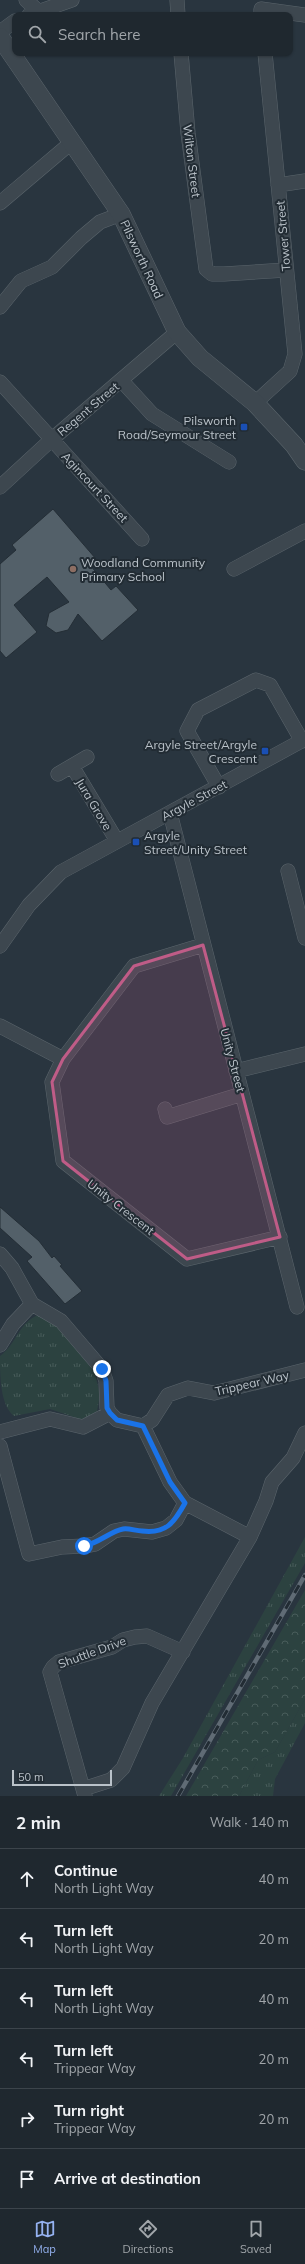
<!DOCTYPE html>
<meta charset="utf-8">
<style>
:root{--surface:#1f282f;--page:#2c343b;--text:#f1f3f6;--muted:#a1a6aa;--line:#3c444b;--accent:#95b2f1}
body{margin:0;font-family:Mulish,sans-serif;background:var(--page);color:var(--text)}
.scale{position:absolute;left:12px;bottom:10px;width:100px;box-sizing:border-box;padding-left:4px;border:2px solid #bac2c9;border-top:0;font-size:11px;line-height:14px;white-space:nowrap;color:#bac2c9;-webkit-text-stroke:3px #222c34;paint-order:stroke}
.stop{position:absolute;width:12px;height:12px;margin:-9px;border:3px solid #1a73e8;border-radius:50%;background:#fff}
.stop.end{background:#1a73e8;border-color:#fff;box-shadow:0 1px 4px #0008}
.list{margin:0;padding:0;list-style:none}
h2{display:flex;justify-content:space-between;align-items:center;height:52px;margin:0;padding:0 16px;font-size:17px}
h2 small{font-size:13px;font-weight:400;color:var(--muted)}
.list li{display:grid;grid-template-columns:26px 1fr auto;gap:12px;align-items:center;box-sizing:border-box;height:60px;padding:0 16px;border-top:1px solid var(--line)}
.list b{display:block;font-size:15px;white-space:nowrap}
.list p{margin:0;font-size:13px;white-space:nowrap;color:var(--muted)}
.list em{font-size:13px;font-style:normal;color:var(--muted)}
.icon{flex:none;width:22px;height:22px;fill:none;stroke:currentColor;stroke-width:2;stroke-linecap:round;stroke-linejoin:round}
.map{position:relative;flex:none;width:305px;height:1796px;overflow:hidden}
.search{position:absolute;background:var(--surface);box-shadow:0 1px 3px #0004;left:12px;right:12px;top:12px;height:44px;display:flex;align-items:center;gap:10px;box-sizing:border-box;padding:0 14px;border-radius:8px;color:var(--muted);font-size:15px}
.sheet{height:412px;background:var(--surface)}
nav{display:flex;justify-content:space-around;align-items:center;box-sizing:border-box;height:56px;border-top:1px solid var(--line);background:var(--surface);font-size:11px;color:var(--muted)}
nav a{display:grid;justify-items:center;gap:2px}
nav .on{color:var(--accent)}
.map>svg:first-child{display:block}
</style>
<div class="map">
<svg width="305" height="1796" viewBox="0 0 305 1796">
<defs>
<pattern id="grass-tufts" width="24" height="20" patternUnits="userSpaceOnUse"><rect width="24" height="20" fill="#2c4240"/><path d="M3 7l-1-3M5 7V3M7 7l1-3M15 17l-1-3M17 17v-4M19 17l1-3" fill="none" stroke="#485c5a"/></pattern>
<pattern id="forest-crowns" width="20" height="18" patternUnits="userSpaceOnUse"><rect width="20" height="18" fill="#2c4240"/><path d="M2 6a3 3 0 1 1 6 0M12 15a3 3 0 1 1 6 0" fill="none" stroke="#485c5a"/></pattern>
</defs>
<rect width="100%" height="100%" fill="#29353f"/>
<!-- grass -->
<path fill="url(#grass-tufts)" d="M39 1315 57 1324 95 1373 100 1395 97 1411 83 1420 50 1409 14 1416C0 1405 0 1375 0 1356 17 1344 19 1321 39 1315Z
M305 1537V1563L171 1796H159L183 1758Z
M305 1699V1723L275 1779 273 1796H239L258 1760 275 1752Z"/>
<!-- forest -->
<path fill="url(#forest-crowns)" d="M305 1590V1699L275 1752 258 1760 239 1796H186Z"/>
<!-- building -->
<path fill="#536069" stroke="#242e36" d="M53 509 96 559 90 565 111 590 116 586 138 610 102 641 78 614 68 630 56 633 46 626 49 613 69 602 47 577 14 605 37 632 6 658 0 651V564L16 550 12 545Z
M0 1207 39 1241 52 1258 54 1256 62 1265 60 1266 82 1291 65 1304 27 1261 32 1257 0 1228Z"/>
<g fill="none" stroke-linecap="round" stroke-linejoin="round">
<defs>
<path id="minor" d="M26 0 38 11
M177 0 178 15
M29 15 72 0
M261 15V9L305 15
M0 32 15 21
M181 53 188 133 206 269 212 274H224L286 270
M278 185 305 181
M0 203 72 142
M0 307 21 281 52 267 81 238 100 222 121 214
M121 380 152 414 229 462
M0 382 142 539
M255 403 290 371 295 354 265 53
M0 487 51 440 177 332
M234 569 305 531
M72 766 117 841
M58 774 87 757
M219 787 187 731 198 710 256 680 270 685 302 741
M170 813 297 1307
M288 871 305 938
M203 945 134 966 63 1059 52 1082 63 1161 187 1259 280 1237
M0 946 29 905 61 872 305 739
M0 1026 63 1059
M236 1071 305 1054
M165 1109 167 1117 242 1094
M0 1254 12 1268 32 1304 61 1321 102 1369 106 1381 107 1408 110 1413 117 1420 143 1426 152 1420 168 1395 188 1388 214 1393 305 1370
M0 1345 13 1324 32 1304
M143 1426 170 1482 185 1503 250 1537
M0 1432 50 1419 83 1427 110 1413
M0 1446 29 1554 62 1547 84 1546 95 1544 114 1531 124 1529 152 1532 166 1528 176 1520 185 1503
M83 1789 111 1780 123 1768 152 1703 250 1537 266 1501 272 1482 293 1458 305 1433
M85 1796 50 1672 53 1667 59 1662 112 1647 123 1640 135 1637 147 1636 183 1652"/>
<path id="tertiary" d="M0 37 121 214 177 332 200 358 255 403 294 445 305 461"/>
</defs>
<!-- minor casing -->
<use href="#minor" stroke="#5b656c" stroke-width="15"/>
<!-- tertiary casing -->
<use href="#tertiary" stroke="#5b656c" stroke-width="19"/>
<!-- minor -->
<use href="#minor" stroke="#3d474f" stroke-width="14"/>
<!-- tertiary -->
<use href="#tertiary" stroke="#3d474f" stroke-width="18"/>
<defs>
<path id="rail" d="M178 1796 305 1575"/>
</defs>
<!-- rail casing -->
<use href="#rail" stroke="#606b75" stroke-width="4.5"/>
<!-- rail -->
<use href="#rail" stroke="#222c34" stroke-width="3" stroke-dasharray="9" stroke-linecap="butt"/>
</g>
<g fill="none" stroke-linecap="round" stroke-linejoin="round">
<!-- route -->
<path stroke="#1a73e8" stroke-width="5" d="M84 1546C99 1543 111 1531 123 1529 129 1528 136 1531 142 1531 166 1534 174 1523 185 1503L170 1482 143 1426 117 1420 110 1413 107 1408 106 1381 102 1369"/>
</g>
<!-- marked area -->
<path fill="#bf5c87" fill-opacity="0.2" stroke="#bf5c87" stroke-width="3" stroke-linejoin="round" d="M203 945 280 1237 187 1259 63 1161 52 1082 63 1059 134 966Z"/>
<!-- markers -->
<g fill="#1a4fb4" stroke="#222c34" stroke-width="1.5">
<rect x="240" y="423" width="8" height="8" rx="2"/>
<rect x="261" y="747" width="8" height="8" rx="2"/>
<rect x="132" y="838" width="8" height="8" rx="2"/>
</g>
<circle fill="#8d6e63" stroke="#222c34" stroke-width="1.5" cx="73" cy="569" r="4"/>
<g text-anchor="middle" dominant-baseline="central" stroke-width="4" stroke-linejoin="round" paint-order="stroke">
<!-- street labels -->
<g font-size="12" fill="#bac2c9" stroke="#222c34">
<text transform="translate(192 161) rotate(83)">Wilton Street</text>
<text transform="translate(283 236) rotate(-95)">Tower Street</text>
<text transform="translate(142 259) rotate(65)">Pilsworth Road</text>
<text transform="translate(88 409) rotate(-40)">Regent Street</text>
<text transform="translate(95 487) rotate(47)">Agincourt Street</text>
<text transform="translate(194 800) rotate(-28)">Argyle Street</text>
<text transform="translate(94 804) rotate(59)">Jura Grove</text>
<text transform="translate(233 1060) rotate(75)">Unity Street</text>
<text transform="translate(121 1207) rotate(38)">Unity Crescent</text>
<text transform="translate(252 1383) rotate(-13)">Trippear Way</text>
<text transform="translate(92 1652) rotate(-20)">Shuttle Drive</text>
</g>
<!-- poi labels -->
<g font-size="12" fill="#bac2c9" stroke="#222c34" text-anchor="end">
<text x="236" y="420">Pilsworth<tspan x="236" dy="14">Road/Seymour Street</tspan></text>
<text x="81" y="562" text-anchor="start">Woodland Community<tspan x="81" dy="14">Primary School</tspan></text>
<text x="257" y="744">Argyle Street/Argyle<tspan x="257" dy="14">Crescent</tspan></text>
<text x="144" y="835" text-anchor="start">Argyle<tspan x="144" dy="14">Street/Unity Street</tspan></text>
</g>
</g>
</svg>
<div class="scale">50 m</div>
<div class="stop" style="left:84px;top:1546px"></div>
<div class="stop end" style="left:102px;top:1369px"></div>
<div class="search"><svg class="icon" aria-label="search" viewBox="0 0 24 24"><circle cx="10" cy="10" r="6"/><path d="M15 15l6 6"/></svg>Search here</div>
</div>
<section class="sheet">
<h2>2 min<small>Walk · 140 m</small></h2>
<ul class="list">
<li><svg class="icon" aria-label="ahead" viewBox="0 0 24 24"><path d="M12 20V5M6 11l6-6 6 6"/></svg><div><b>Continue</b><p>North Light Way</p></div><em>40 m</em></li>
<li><svg class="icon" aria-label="left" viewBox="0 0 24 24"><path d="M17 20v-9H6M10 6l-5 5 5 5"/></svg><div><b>Turn left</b><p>North Light Way</p></div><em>20 m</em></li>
<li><svg class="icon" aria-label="left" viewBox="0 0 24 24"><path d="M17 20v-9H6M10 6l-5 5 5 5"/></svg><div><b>Turn left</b><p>North Light Way</p></div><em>40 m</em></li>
<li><svg class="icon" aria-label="left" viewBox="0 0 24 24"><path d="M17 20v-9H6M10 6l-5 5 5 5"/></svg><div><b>Turn left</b><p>Trippear Way</p></div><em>20 m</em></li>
<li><svg class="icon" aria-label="right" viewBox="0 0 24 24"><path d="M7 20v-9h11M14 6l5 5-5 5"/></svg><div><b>Turn right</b><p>Trippear Way</p></div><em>20 m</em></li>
<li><svg class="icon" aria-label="arrive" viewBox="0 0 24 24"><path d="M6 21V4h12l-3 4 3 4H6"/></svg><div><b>Arrive at destination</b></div></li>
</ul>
</section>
<nav>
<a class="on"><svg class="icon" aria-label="map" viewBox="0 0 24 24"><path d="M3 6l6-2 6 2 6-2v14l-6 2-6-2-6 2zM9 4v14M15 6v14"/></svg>Map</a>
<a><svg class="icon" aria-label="directions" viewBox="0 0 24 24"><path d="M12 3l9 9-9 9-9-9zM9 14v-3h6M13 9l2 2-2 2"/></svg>Directions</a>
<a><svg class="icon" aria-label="saved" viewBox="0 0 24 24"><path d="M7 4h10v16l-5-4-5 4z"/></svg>Saved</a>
</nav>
